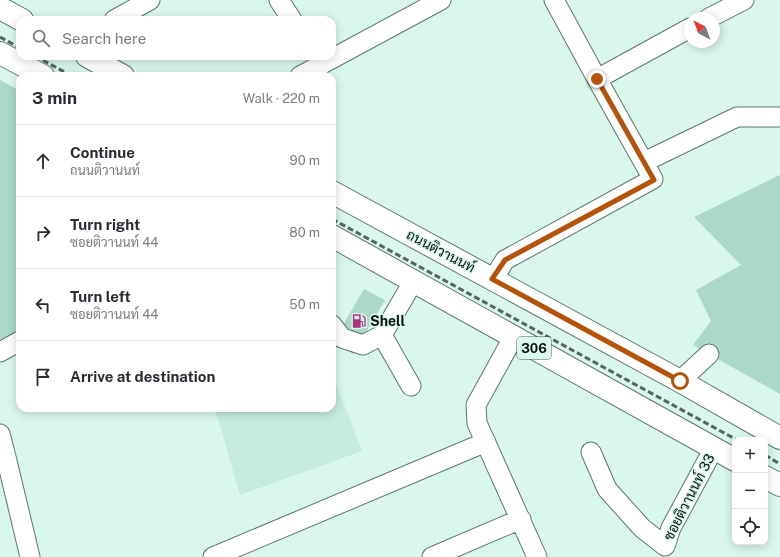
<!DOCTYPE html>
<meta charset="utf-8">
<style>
:root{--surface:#fff;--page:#f2f2f3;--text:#2b2b33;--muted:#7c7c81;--line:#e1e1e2}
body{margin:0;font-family:"Public Sans",Sarabun,sans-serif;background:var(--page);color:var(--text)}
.controls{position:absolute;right:12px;bottom:12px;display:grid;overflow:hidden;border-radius:8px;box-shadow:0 2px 10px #0003}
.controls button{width:36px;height:36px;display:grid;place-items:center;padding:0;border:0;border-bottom:1px solid var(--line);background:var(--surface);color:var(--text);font:20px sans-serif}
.compass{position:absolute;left:684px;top:12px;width:36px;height:36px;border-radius:50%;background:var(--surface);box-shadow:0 2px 10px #0003;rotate:319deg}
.stop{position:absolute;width:12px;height:12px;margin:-9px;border:3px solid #b45309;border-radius:50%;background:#fff}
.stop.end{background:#b45309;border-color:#fff;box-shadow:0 1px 4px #0008}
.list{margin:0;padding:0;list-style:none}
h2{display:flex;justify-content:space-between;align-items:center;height:52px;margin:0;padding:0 16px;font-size:17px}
h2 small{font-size:13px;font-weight:400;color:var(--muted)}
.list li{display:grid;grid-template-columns:26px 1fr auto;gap:12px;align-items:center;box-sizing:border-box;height:72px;padding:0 16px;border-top:1px solid var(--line)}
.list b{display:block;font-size:15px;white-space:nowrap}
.list p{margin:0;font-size:13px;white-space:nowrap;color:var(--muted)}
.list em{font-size:13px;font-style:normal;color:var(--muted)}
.icon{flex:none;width:22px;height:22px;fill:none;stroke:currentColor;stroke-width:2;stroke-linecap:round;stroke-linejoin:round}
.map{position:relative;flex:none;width:780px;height:557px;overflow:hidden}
.search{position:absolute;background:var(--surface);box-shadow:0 2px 10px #0003;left:16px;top:16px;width:320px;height:44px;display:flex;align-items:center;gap:10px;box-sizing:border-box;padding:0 14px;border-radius:12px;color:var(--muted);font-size:15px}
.panel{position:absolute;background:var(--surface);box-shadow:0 2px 10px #0003;left:16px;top:72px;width:320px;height:340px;border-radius:12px}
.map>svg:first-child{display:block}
</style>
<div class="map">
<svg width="780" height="557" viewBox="0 0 780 557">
<rect width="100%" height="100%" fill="#daf7ec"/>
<!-- built -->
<path fill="#c6ecde" d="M332 373 362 451 240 495 215 408H332Z"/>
<!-- building -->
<path fill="#abd8c8" d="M0 80 20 91V330L0 340Z
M780 175V394L693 345 711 321 696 290 741 265 694 217Z
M364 289 385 300 353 354 333 342Z"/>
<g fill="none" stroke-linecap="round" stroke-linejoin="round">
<defs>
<path id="minor" d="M279 0 292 20
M554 0 597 79
M709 18 744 0
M114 20 150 0
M300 76 441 0
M644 162 737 117H780
M493 279 505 260 653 179 597 79 690 28
M332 325 342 338 363 345 382 335 413 282
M382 335 411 386
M514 336 476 405 477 423 537 557
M0 352 20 341
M680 381 709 354
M0 434 7 461 0 465
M591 452 607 489 642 528 665 546
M7 461 30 557
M665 546 671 528 714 448
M213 557 486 442
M432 557 521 519"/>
<path id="major" d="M0 8 22 20
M0 53 43 76
M87 56 123 76
M332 192 680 381 780 438
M332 236 735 460
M765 477 780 485"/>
</defs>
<!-- minor casing -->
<use href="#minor" stroke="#5c766d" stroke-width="21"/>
<!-- major casing -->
<use href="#major" stroke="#5c766d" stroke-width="24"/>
<!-- minor -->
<use href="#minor" stroke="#fff" stroke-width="19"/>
<!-- major -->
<use href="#major" stroke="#fff" stroke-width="22"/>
<!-- rail -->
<path stroke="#55655f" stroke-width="3" stroke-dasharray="6 3" stroke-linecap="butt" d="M0 37 20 48
M35 56 72 76
M332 219 737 440
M765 455 780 464"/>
</g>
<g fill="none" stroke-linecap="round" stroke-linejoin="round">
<!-- route -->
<path stroke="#b45309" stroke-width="5" d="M597 79 654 180 505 260 492 279 680 381"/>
</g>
<!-- icons -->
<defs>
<symbol id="fuel-bare" viewBox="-9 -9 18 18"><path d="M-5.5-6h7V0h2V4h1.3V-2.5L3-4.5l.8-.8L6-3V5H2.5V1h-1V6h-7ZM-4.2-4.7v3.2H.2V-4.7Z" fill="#ab2e7f" stroke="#daf7ec" stroke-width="2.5" paint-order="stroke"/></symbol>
</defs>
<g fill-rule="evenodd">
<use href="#fuel-bare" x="349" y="311" width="20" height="20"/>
</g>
<g text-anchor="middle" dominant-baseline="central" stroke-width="3" stroke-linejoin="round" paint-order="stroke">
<!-- shield labels -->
<rect fill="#daf7ec" stroke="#485853" stroke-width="1" x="517" y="337" width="34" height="22" rx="3"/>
<g font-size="13" font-weight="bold" fill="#0a1411">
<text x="534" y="348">306</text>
</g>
<!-- street labels -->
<g font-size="14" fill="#0a1411" stroke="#daf7ec">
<text transform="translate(441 251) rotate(28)">ถนนติวานนท์</text>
<text transform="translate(689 497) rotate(-63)">ซอยติวานนท์ 33</text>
</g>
<!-- poi labels -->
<g font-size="14" font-weight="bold" fill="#0a1411" stroke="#daf7ec" text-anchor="start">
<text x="370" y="321">Shell</text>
</g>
</g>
</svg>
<div class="controls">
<button>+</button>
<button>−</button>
<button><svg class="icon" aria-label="locate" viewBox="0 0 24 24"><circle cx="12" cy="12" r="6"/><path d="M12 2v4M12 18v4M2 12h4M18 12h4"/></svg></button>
</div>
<svg class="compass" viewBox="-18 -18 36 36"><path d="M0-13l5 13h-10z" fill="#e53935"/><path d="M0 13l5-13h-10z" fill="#7c7c81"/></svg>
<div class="stop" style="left:680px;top:381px"></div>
<div class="stop end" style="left:597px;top:79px"></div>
<div class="search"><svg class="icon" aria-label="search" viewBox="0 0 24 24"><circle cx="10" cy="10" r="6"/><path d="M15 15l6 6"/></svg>Search here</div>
<section class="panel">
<h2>3 min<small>Walk · 220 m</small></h2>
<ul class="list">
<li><svg class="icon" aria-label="ahead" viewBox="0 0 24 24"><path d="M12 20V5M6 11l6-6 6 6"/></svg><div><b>Continue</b><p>ถนนติวานนท์</p></div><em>90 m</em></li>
<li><svg class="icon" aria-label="right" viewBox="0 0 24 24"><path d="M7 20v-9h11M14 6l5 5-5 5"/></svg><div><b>Turn right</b><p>ซอยติวานนท์ 44</p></div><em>80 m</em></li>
<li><svg class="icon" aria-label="left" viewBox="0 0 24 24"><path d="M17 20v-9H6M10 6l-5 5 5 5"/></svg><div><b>Turn left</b><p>ซอยติวานนท์ 44</p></div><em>50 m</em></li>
<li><svg class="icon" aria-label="arrive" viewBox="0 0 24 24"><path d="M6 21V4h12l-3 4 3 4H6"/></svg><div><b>Arrive at destination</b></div></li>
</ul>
</section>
</div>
